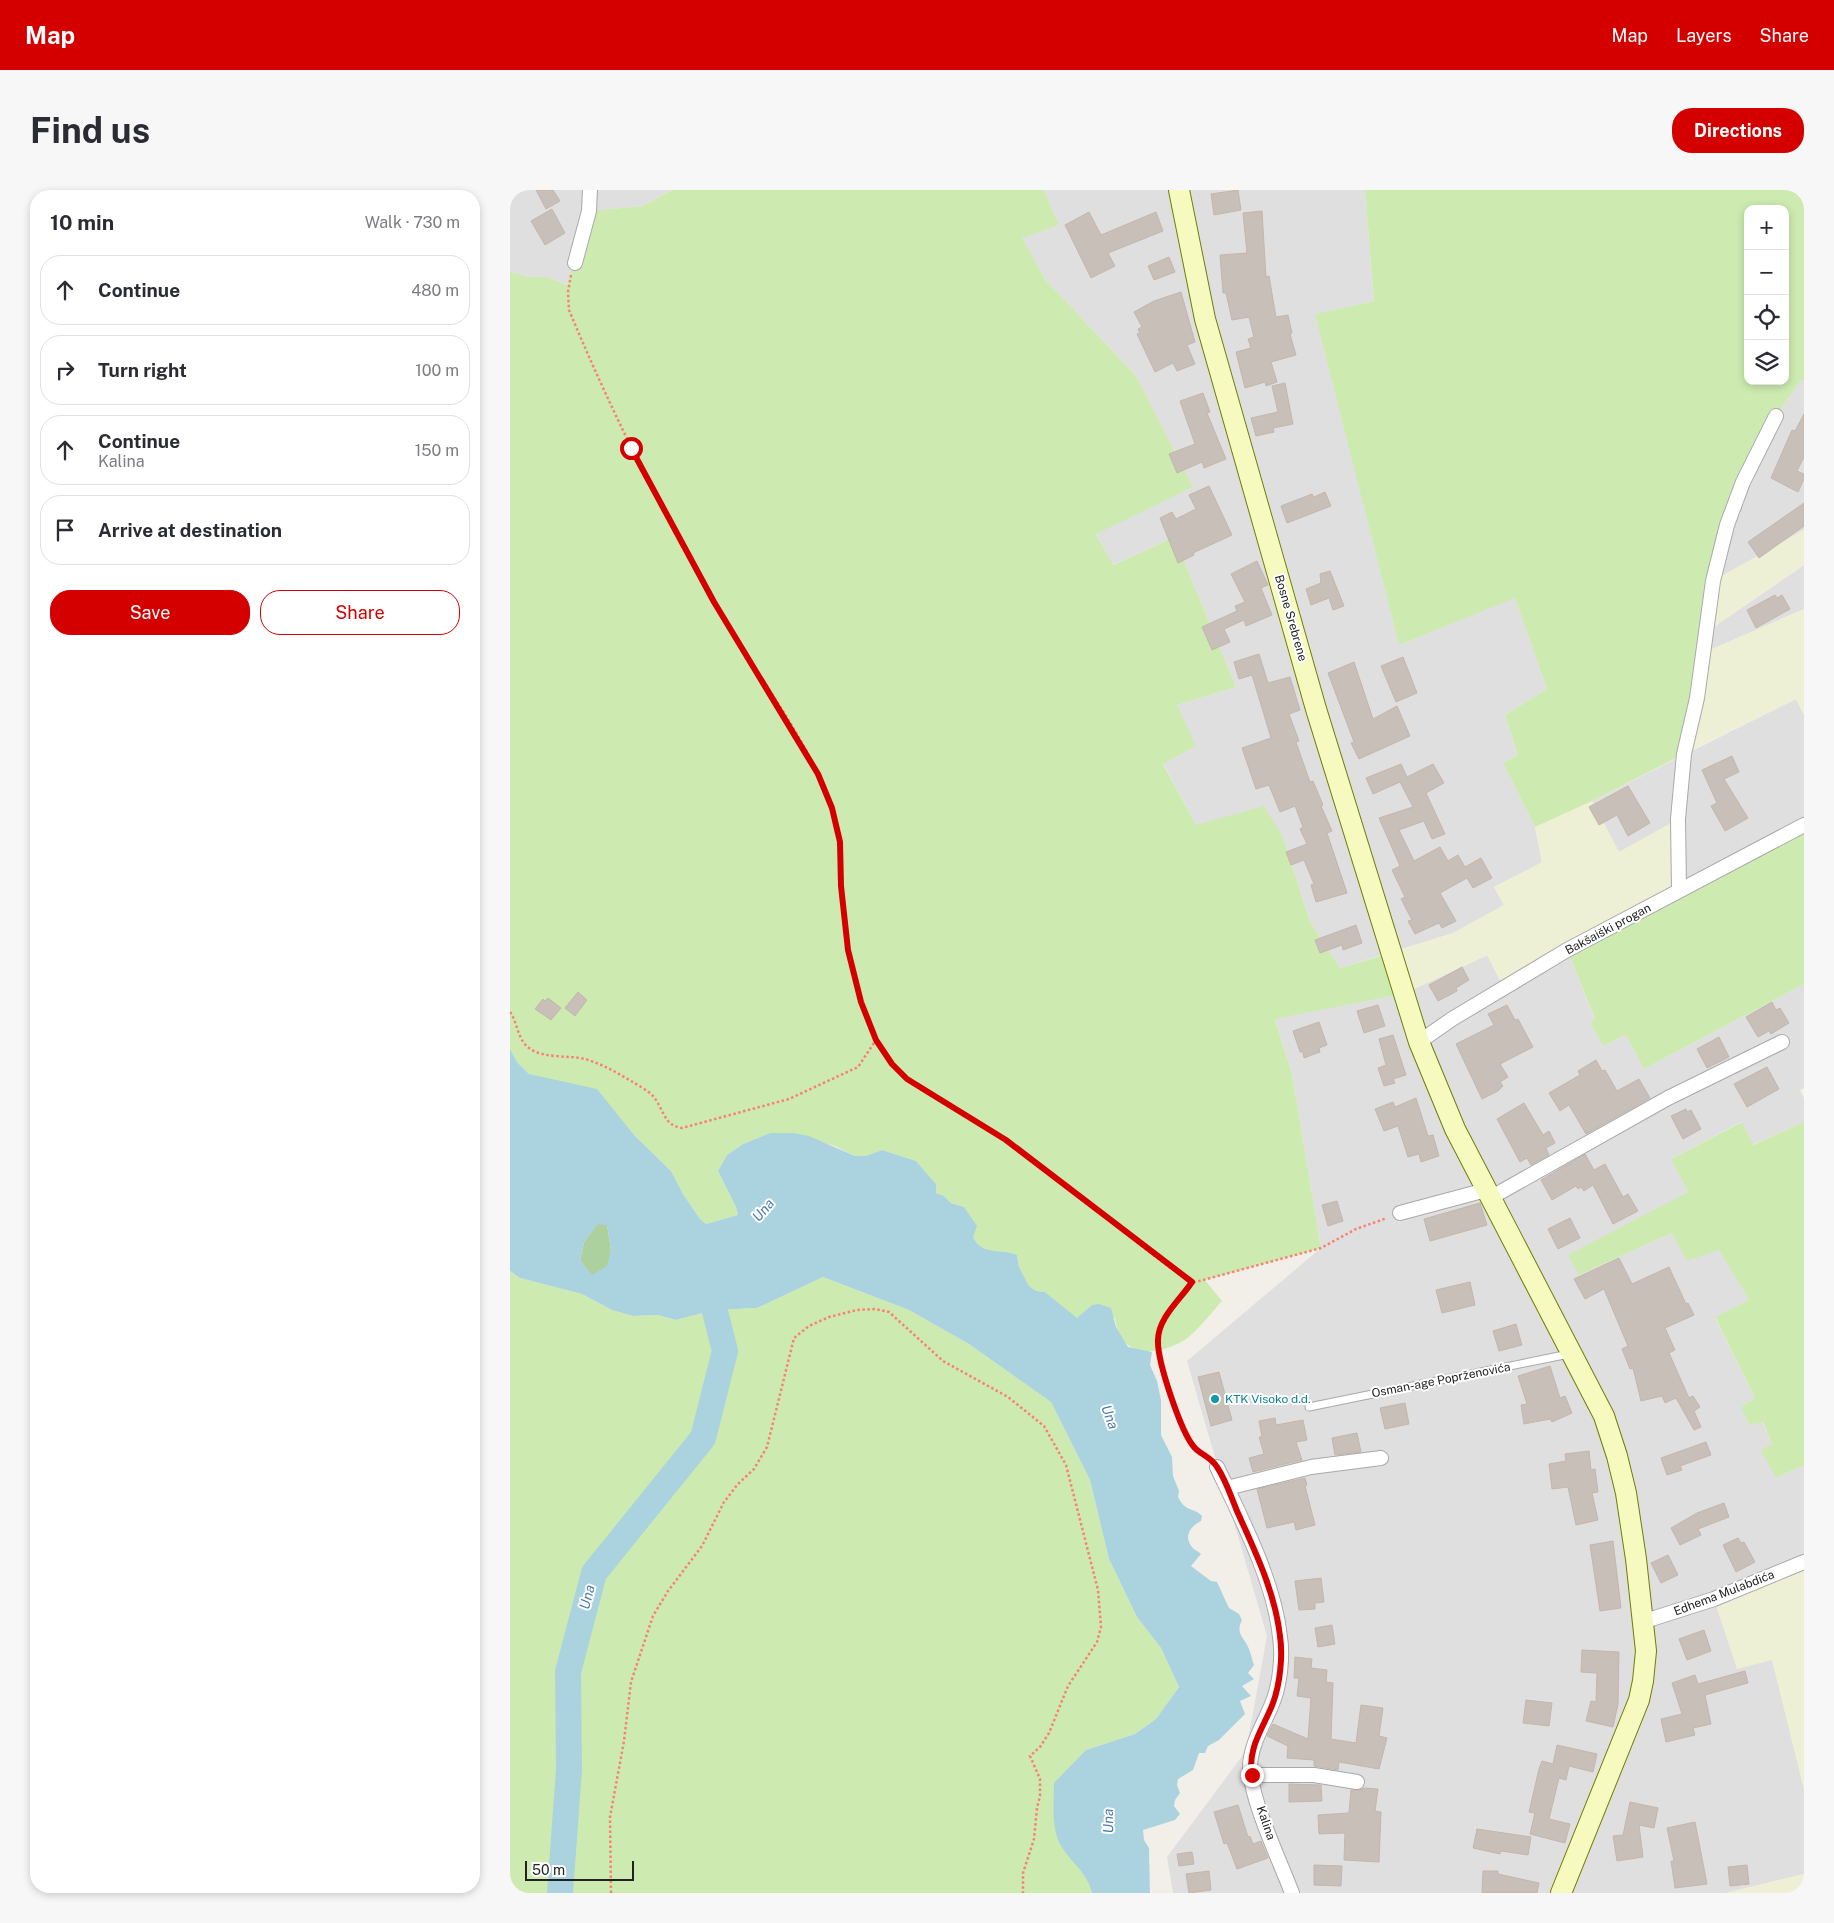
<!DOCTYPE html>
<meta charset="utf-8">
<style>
:root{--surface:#fff;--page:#f7f7f7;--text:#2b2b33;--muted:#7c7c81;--line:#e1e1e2;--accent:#d40000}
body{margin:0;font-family:"Public Sans",sans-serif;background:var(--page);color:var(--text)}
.controls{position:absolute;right:15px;top:15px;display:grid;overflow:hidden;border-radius:10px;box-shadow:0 2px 8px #0003}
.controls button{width:45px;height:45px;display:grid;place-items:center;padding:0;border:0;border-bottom:1px solid var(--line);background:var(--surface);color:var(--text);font:25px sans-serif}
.scale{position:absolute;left:15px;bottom:12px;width:109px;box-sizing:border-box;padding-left:5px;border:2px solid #222;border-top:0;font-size:14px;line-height:18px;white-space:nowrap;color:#222;-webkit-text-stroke:4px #fff;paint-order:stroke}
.stop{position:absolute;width:15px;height:15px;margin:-11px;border:4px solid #d40000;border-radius:50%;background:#fff}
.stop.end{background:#d40000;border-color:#fff;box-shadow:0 1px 5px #0008}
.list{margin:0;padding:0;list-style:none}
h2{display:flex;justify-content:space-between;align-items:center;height:65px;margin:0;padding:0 20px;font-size:21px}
h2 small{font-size:16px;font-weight:400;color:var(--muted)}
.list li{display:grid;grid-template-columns:32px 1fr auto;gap:15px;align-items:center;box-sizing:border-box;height:70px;margin:0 10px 10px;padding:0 10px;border:1px solid var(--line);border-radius:20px}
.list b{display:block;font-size:19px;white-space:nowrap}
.list p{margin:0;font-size:16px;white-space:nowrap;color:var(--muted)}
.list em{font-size:16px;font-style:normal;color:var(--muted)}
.actions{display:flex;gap:10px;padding:15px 20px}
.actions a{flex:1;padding:11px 0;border:1px solid var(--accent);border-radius:20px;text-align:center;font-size:18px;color:var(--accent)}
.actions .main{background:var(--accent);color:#fff}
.icon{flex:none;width:28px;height:28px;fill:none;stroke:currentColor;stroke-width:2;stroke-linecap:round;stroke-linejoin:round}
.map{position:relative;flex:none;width:1294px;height:1703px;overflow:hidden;border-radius:20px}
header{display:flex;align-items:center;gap:30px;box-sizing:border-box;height:70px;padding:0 25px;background:var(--accent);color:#fff}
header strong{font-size:24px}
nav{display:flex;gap:28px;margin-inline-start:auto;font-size:18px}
.intro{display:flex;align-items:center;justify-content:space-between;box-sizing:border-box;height:120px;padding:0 30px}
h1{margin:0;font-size:35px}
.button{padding:12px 22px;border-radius:20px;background:var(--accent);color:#fff;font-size:18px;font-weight:700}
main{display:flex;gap:30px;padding:0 30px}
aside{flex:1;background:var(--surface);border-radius:20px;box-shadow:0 2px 8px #0003}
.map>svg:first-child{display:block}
</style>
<header>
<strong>Map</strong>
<nav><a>Map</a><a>Layers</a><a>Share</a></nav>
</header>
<div class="intro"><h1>Find us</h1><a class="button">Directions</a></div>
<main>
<aside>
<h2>10 min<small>Walk · 730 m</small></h2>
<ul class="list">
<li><svg class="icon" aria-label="ahead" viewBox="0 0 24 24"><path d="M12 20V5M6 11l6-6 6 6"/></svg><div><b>Continue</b></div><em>480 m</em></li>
<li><svg class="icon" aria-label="right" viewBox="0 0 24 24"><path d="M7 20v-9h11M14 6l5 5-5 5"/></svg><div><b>Turn right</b></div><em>100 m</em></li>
<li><svg class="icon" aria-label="ahead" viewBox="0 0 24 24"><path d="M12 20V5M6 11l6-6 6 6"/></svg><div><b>Continue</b><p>Kalina</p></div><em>150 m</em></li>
<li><svg class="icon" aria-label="arrive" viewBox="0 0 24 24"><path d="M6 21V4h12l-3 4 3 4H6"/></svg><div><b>Arrive at destination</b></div></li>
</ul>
<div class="actions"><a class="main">Save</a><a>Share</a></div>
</aside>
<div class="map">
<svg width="1294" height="1703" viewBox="0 0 1294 1703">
<rect width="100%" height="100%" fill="#f2efe9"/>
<!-- residential -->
<path fill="#e0dfdf" d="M8 0H162L133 16 79 21 57 95 37 87H19L0 82V10Z
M534 0H855L864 111 806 124 889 455 1005 407 1037 499 995 525 1008 565 993 573 1025 637 1032 673 984 697 994 715 943 743 830 778 800 732 773 647 686 635 653 573 667 515 726 497 664 347 602 375 586 343 682 297 626 186 535 89 511 47 549 35Z
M1291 190 1294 191V340L1203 391 1217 335 1266 226Z
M1294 375V419L1193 463 1195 443Z
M1286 509 1294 525V635L1169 700 1168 630 1109 662 1082 611Z
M1057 760 1085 830 1080 833 1093 856 1116 845 1134 879 1294 794V898L1290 900 1294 908V932L1242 955 1231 932 1161 969 1178 1002 1069 1085 1162 1043 1209 1059 1239 1110 1205 1128 1245 1208 1231 1217 1252 1231 1262 1254 1266 1288 1294 1275V1372L1262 1469 1294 1599V1684L1216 1703H663L657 1667 736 1561 757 1446 677 1171 811 1058 782 884 765 828 893 804 978 765 993 796Z"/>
<!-- farmland -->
<path fill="#eef0d5" d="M1294 340V375L1195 443 1203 391Z
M1294 419V525L1286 509 1174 564 1193 463Z
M1082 611 1109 662 1168 629 1169 700 993 797 977 765 893 804 881 763 943 743 994 715 984 697 1032 672 1025 637Z
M1294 1372V1599L1262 1470 1227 1479 1204 1409Z
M1294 1684V1703H1216Z"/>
<!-- grass -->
<path fill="#cdebb0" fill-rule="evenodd" d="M162 0H534L549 35 512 48 535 89 626 186 683 297 586 344 603 375 664 347 726 497 667 515 686 556 653 574 686 635 754 616 773 647 800 732 830 778 881 763 893 804 765 829 782 884 811 1058 695 1090 712 1111C702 1122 685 1144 673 1151 645 1166 610 1169 605 1128L582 1115 568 1128 562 1125 535 1102 526 1101 519 1096 509 1077 507 1065C491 1058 472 1066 463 1047L465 1040 454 1017 441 1013 434 1006 426 1003V994L406 971 372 960 356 966H345L325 956 283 944 260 943 233 954 217 965 208 981 226 1017 228 1025 196 1034 190 1029 173 1004 161 981 124 945 43 891 19 884 7 872 0 859V82L19 87H37L57 95 79 21 133 16Z
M855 0H1294V191L1291 190 1266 226 1217 335 1174 564 1082 611 1025 637 993 573 1008 565 995 525 1037 499 1005 408 889 455 805 124 864 111ZM1238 19H1275V191H1238Z
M1294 635V794L1134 879 1116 845 1093 856 1080 833 1085 829 1057 760Z
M1232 932 1243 955 1294 932V1275L1266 1288 1251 1260 1262 1254 1253 1232 1240 1235 1231 1217 1245 1208 1205 1127 1239 1110 1209 1060 1177 1071 1162 1043 1069 1085 1058 1065 1178 1002 1161 969Z
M0 1081 10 1088 72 1104 102 1120 123 1126 148 1125 166 1130 204 1120 247 1118 313 1087 399 1120 459 1154 541 1212 580 1290 599 1369 627 1427 651 1458 669 1497 646 1529 625 1544 576 1560 550 1654 580 1693 582 1703H0Z"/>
<!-- forest -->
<path fill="#add19e" d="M87 1034H97L101 1060 98 1076 82 1086 70 1070 74 1052Z"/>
<!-- water -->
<path fill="#aad3df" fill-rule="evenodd" d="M0 859 7 872 19 884 87 899 124 945 161 981 173 1004 190 1029 196 1034 228 1025 226 1017 208 981 217 965 233 954 260 943H283L299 946 345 966H356L372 960 406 971 426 994V1003L434 1006 441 1013 454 1017 467 1036 463 1047C472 1066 491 1058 507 1065L509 1077 519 1096 526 1101 535 1102 567 1128 582 1115 589 1114 601 1118 606 1137 618 1157 642 1162 640 1175 647 1191 651 1210V1245L662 1267 663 1286 669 1301 668 1307C676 1323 684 1317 692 1326L691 1331C681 1336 673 1346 682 1357 684 1360 688 1361 691 1364L681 1376 701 1391 707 1392 719 1418 729 1424 732 1430C725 1444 734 1447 739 1459 741 1464 742 1470 744 1475L738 1483 744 1489 732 1496 741 1506 730 1511 735 1524 709 1550 698 1556 695 1563H689L683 1580 668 1589 667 1595 670 1603 665 1610 664 1616 670 1624 665 1630 633 1640 634 1650 639 1658 640 1703H582C578 1683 560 1672 550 1654 541 1636 544 1613 544 1593L576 1560 625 1544 646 1529 669 1497 651 1458 627 1427 599 1369 580 1290 541 1212 459 1154 399 1120 313 1087 247 1118 204 1120 166 1130 148 1125 123 1126 102 1120 72 1104 10 1088 0 1081ZM88 1034 97 1035 101 1060 97 1076 82 1085 70 1070 74 1052Z"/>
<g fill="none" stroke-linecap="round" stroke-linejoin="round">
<!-- river -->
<path stroke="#aad3df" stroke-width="26" d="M50 1703 59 1579 58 1482 84 1383 193 1248 215 1161 196 1086"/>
</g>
<!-- building -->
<path fill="#c7bfb8" stroke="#c4b6ab" d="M26 0H43L50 11 36 19Z
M728 0 731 20 704 25 701 4Z
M42 19 55 43 35 55 21 31Z
M752 21 756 87 759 86 766 127 778 125 782 143 780 144 786 165 761 172 767 192 756 196 755 192 735 198 726 162 741 158 738 149 744 147 739 127 722 130 716 103H713L710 65 737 63 733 23Z
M579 22 591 45 646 22 653 41 598 63 605 76 581 88 555 35Z
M659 67 665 82 644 90 638 76Z
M671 102 685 152 677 155 685 174 667 181 663 173 645 182 627 144 630 143 628 139 632 137 624 122 644 111Z
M775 193 783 234 763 238 764 242 746 246 741 228 768 222 762 196Z
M693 203 700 222 697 223 716 269 694 278 692 272 667 283 659 264 685 254 670 211Z
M1294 224V267L1287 281 1294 284V289L1288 302 1261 288 1282 240 1285 241Z
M699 296 722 345 683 363 684 365 668 373 650 328 662 322 666 329 686 319 679 305Z
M815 302 821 316 777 333 771 316 802 304 804 307Z
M1294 313V336L1249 368 1238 352Z
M747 371 758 395 751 398 762 425 736 436 734 430 714 439 720 452 702 460 692 437 727 421 725 416 735 412 721 384Z
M820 381 834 416 823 420 819 408 801 415 796 399 811 393 810 384Z
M1265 405 1267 408 1272 405 1280 419 1246 438 1237 420Z
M749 464 758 493 780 487 790 520 779 524 789 551 786 552 800 592 803 591 813 615 811 616 822 641 817 643 837 703 806 712 801 695 804 694 794 670 781 675 776 662 797 654 790 639 793 637 785 616 770 622 759 595 746 599 732 558 761 548 742 485 729 489 724 472Z
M893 467 907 503 886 512 871 476Z
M844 472 863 529 887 516 900 546 849 569 841 553 844 552 818 483Z
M1222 566 1229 582 1214 589 1238 628 1215 641 1201 616 1207 613 1192 580Z
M891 574 897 587 923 574 934 593 916 603 935 644 922 649 914 631 889 640 904 671 930 657 938 671 948 665 955 677 971 668 982 688 963 698 957 688 930 703 946 731 932 738 929 733 905 744 898 731 902 730 891 709 895 707 882 680 890 676 869 628 903 617 890 592 863 604 856 588Z
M1118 596 1140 633 1118 646 1107 625 1089 635 1079 617Z
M846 735 852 753 833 760 832 755 810 763 805 750Z
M952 777 959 790 946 798 947 801 928 811 919 795Z
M68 802 77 810 65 826 55 818Z
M38 808 51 818 41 830 25 819 33 809 35 811Z
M1262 812 1266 820 1270 818 1279 833 1261 844 1259 841 1248 847 1236 827Z
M868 815 875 836 854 843 847 821Z
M997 815 1005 830 1008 829 1023 857 990 874 998 887 990 892 993 896 988 901 972 909 946 854 984 835 978 824Z
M809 832 817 855 809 858 810 862 794 868 793 862H790L783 841Z
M883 845 896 885 883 889 885 893 874 896 868 878 876 875 869 849Z
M1209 847 1219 867 1197 878 1187 859Z
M1086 870 1092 881 1095 880 1107 901 1129 889 1140 908 1076 944 1059 915 1050 921 1039 903 1070 885 1068 881Z
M1257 877 1269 899 1237 917 1224 894Z
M906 908 918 946 923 945 929 966 911 972 909 964 898 967 888 936 874 941 865 919 883 912 885 917Z
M1014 913 1033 945 1039 941 1045 953 1036 958 1039 965 1021 975 1017 968 1010 972 987 929Z
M1176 919 1177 922 1181 920 1191 939 1173 949 1161 926Z
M1075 964 1084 980 1095 974 1113 1007 1118 1004 1128 1021 1103 1034 1083 995 1074 1001 1071 997 1068 999 1066 996 1042 1010 1031 990Z
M827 1011 833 1031 818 1036 812 1015Z
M970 1013 977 1035 920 1051 914 1029Z
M1060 1028 1070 1048 1048 1059 1038 1039Z
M1109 1068 1122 1094 1159 1077 1176 1114 1178 1113 1184 1125 1155 1138 1165 1160 1159 1163 1179 1208 1183 1206 1190 1217 1184 1221 1191 1237 1184 1240 1166 1208 1155 1213 1152 1206 1131 1211 1123 1178 1120 1179 1112 1159 1118 1156 1094 1099 1075 1109 1064 1089Z
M960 1092 965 1115 932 1123 926 1100Z
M1006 1134 1012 1155 989 1161 983 1141Z
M1040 1176 1050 1208 1055 1206 1062 1223 1042 1232 1040 1229 1014 1234 1011 1215 1017 1214 1008 1186Z
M709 1182 722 1230 701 1236 688 1187Z
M895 1213 899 1234 875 1239 870 1218Z
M765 1228 766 1235 793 1230 797 1250 786 1252 792 1270 743 1282 739 1268 754 1264 749 1247H752L749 1231Z
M847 1243 851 1262 825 1265 822 1248Z
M1196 1252 1201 1265 1170 1276 1172 1280 1157 1285 1151 1268Z
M1079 1261 1081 1280 1085 1279 1088 1302 1082 1303 1088 1330 1066 1335 1058 1297 1042 1299 1039 1274 1056 1271 1055 1264Z
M795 1288 797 1295 795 1296 805 1335 786 1340 784 1332 757 1338 747 1299Z
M1214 1313 1219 1327 1188 1339 1191 1345 1170 1355 1161 1338 1187 1323Z
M1228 1348 1231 1353 1234 1352 1245 1372 1226 1382 1213 1355Z
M1103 1351 1111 1418 1090 1421 1080 1355Z
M1158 1365 1168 1385 1151 1393 1141 1373Z
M811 1388 814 1412 805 1413V1419L789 1420 785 1391Z
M822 1435 825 1454 808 1457 805 1438Z
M1194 1440 1201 1461 1177 1470 1169 1449Z
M1072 1460 1109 1462 1108 1514 1103 1537 1076 1531 1081 1511 1086 1512 1087 1483 1071 1482Z
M785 1467 802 1469 801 1478 817 1480 816 1492 823 1493 821 1549 846 1553 851 1515 873 1518 869 1546 877 1548 869 1579 829 1572 828 1580 804 1576V1570L777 1568 778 1556 757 1546 763 1534 798 1549 801 1508 787 1506 789 1488H784Z
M1235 1481 1238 1493 1195 1505 1201 1534 1183 1538 1185 1545 1156 1552 1151 1529 1172 1524 1162 1493 1185 1485 1188 1494Z
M1016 1510 1042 1513 1039 1536 1013 1533Z
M1047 1555 1087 1564 1083 1582 1059 1576 1056 1590 1049 1588 1039 1629 1060 1634 1055 1653 1020 1644 1025 1623 1019 1622 1029 1579 1032 1571 1043 1574Z
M779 1594 811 1595 812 1611 779 1612Z
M854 1598 868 1599 865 1621 871 1622 869 1672 834 1670 835 1643 809 1644 808 1625 839 1623 841 1600H850Z
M1120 1612 1148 1618 1144 1638 1129 1635 1133 1667 1107 1671 1103 1646 1113 1645Z
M728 1615 738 1647 740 1646 743 1654 751 1651 758 1668 727 1679 717 1653 714 1654 704 1622Z
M1185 1632 1197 1694 1165 1698 1161 1671H1164L1157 1638Z
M967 1639 1021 1647 1018 1665 991 1661 990 1664 963 1658Z
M682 1662 684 1674 669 1676 667 1664Z
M804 1675 832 1676 831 1696 804 1695Z
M1237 1675 1239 1694 1220 1696 1218 1677Z
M699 1681 701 1700 679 1703 676 1684Z
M973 1681H988V1684L1029 1693 1027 1703H972Z"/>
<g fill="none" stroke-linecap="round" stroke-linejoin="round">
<defs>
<path id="lane" d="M799 1217 1059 1164"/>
<path id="street" d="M65 73 79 21 80 0
M1169 700 1168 629 1174 564 1187 508 1203 391 1217 335 1233 292 1266 226
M909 852 942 829 1057 760 1294 635
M980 1008 1158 908 1272 852
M890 1023 976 1000
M707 1277C731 1328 764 1390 770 1447 773 1467 770 1495 762 1514 754 1534 740 1555 740 1578 741 1611 770 1671 782 1703
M717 1298 801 1277 871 1268
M1132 1432 1204 1409 1294 1372
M741 1585H804L847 1592"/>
<path id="secondary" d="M669 0 695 129 806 519 909 852 945 939 1094 1226 1107 1266 1116 1303 1126 1369 1136 1461 1133 1491 1129 1510 1051 1703"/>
</defs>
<!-- lane casing -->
<use href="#lane" stroke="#a9a9a9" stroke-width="9"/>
<!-- street casing -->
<use href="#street" stroke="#a9a9a9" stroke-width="16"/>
<!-- secondary casing -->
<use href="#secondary" stroke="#707d05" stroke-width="22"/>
<!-- path -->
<path stroke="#fa8072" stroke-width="2.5" stroke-dasharray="2.5 2.5" stroke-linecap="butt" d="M61 85 58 102 59 120C101 221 150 319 204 412 241 477 297 547 322 616 330 641 330 668 331 694 335 753 344 823 380 872 402 901 463 928 495 949 560 993 617 1049 682 1093L811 1058 846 1039 877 1028
M0 822C8 833 7 849 19 858 33 869 59 865 75 869 92 874 106 882 121 891 128 895 137 900 143 906 154 919 153 935 172 938L279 909 348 877 366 850
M682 1093C672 1107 656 1121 651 1137 643 1159 668 1241 685 1258 689 1261 694 1264 698 1266
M101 1703 100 1627 114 1551 121 1492 143 1426 158 1401 192 1356 214 1312 228 1294 244 1279 257 1257 284 1148 299 1136 319 1127 347 1120 365 1119 379 1122 433 1171 498 1207 534 1236 556 1275 588 1400 591 1437 587 1452 558 1496 539 1543 530 1557 520 1566 530 1589V1606L527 1618 524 1649 513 1683V1703"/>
<!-- lane -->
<use href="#lane" stroke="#fff" stroke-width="7"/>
<!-- street -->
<use href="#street" stroke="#fff" stroke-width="14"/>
<!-- secondary -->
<use href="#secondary" stroke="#f7fabf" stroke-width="20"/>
</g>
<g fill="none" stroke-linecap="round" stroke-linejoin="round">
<!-- route -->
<path stroke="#d40000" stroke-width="6" d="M121 258 204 412 308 584 322 618 330 652 331 696 338 760 351 812 366 850 382 874 397 889 496 950 682 1092C670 1110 648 1128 648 1150 647 1171 671 1242 684 1257 691 1265 701 1267 707 1277 716 1290 721 1307 727 1321 745 1361 765 1402 770 1446 773 1466 770 1494 763 1513 754 1537 737 1558 742 1585"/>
</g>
<!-- markers -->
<circle fill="#0f9aa8" stroke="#fff" stroke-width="2" cx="705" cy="1209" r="5"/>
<g text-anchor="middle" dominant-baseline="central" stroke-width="4" stroke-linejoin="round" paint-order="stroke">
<!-- street labels -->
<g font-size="12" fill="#222" stroke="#fff">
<text transform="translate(781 428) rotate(74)">Bosne Srebrene</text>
<text transform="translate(1098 739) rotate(-28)">Bakšaiški progan</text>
<text transform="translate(931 1190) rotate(-11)">Osman-age Poprženovića</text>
<text transform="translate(1214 1403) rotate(-21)">Edhema Mulabdića</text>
<text transform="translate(756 1633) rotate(71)">Kalina</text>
</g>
<!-- culture labels -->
<g font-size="12" fill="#0d838f" stroke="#fff" text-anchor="start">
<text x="715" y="1209">KTK Visoko d.d.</text>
</g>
<!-- water labels -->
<g font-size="14" font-style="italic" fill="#4a7aab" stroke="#fff">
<text transform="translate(253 1020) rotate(-49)">Una</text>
<text transform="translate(600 1227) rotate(69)">Una</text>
<text transform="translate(77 1407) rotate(-76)">Una</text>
<text transform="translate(598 1631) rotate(-91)">Una</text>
</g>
</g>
</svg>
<div class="controls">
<button>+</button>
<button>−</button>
<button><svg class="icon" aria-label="locate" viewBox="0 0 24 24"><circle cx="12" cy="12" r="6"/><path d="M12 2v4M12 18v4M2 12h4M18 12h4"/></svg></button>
<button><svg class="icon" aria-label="layers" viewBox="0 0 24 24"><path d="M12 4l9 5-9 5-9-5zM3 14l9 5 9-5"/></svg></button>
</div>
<div class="scale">50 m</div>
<div class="stop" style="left:121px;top:258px"></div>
<div class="stop end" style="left:742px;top:1585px"></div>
</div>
</main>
